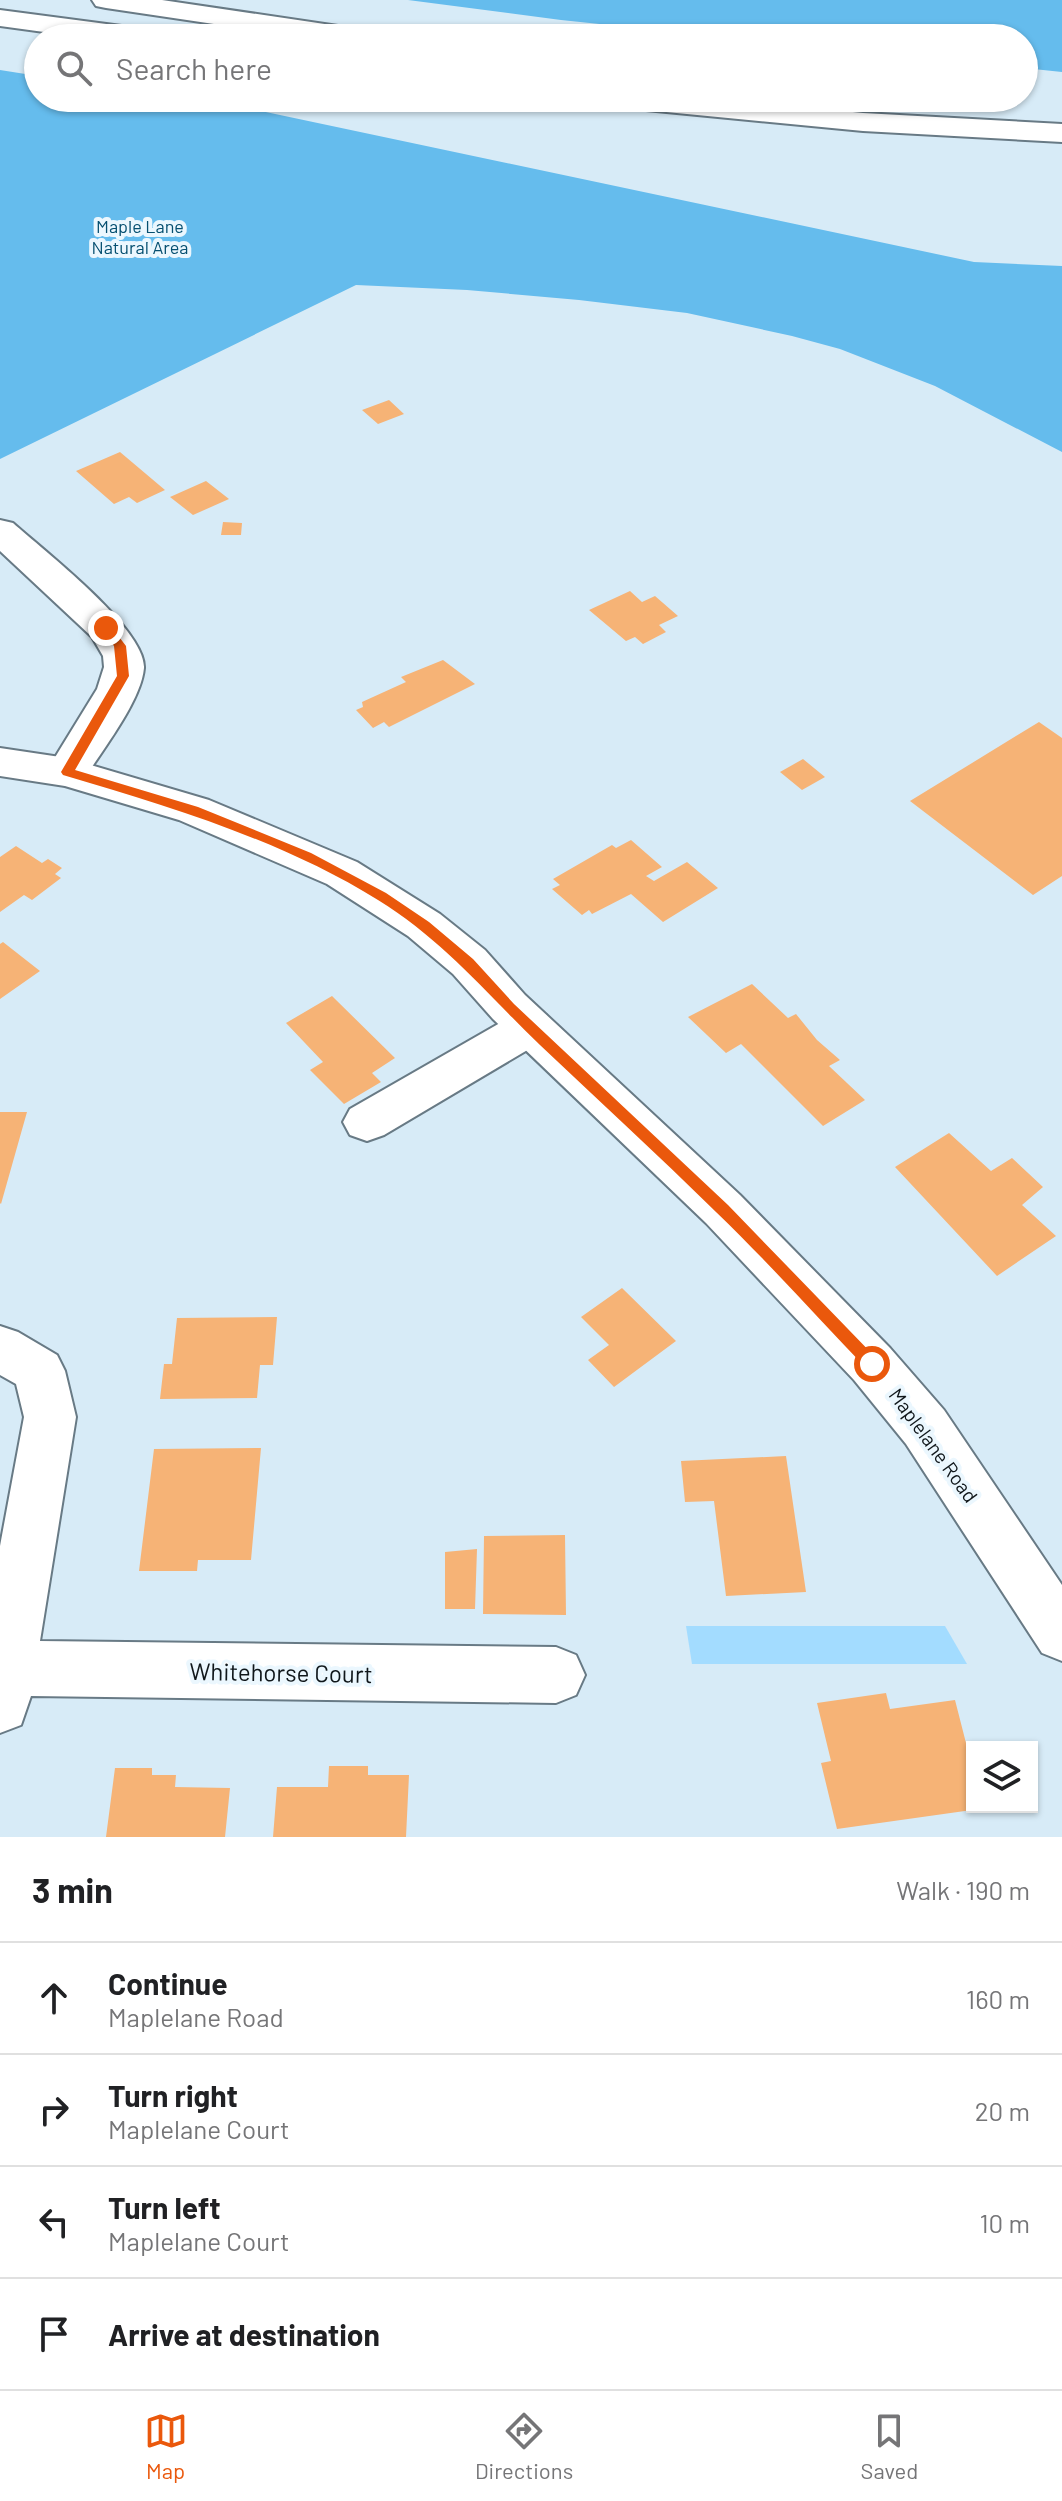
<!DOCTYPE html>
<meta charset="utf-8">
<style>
:root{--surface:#fff;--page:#f6f6f6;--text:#202124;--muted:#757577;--line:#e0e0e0;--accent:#ea580c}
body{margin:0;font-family:Barlow,sans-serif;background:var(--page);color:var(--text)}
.controls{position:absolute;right:24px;bottom:24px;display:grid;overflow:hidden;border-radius:0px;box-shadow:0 2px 6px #0004}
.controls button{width:72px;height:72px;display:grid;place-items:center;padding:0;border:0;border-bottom:2px solid var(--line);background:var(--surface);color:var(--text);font:40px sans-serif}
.stop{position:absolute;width:24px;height:24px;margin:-18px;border:6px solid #ea580c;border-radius:50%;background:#fff}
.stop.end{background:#ea580c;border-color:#fff;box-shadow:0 2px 8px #0008}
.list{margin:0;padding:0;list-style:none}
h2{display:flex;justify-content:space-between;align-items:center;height:104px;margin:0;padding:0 32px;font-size:34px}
h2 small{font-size:26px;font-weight:400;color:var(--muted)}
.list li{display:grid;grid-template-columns:52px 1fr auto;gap:24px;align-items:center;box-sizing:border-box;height:112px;padding:0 32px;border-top:2px solid var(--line)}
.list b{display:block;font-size:30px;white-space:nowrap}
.list p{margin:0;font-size:26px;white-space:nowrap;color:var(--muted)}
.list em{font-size:26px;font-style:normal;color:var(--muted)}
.icon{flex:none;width:44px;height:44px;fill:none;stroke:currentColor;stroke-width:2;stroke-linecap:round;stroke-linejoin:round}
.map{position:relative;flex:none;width:1062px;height:1837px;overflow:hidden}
.search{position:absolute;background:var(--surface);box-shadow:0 2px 6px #0004;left:24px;right:24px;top:24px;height:88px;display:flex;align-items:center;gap:20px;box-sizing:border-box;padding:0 28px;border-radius:44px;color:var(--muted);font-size:30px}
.sheet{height:552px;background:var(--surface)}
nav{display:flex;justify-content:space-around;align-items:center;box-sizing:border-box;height:112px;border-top:2px solid var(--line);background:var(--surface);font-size:22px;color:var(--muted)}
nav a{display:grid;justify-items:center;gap:4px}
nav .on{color:var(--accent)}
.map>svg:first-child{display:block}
</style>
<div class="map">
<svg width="1062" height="1837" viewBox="0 0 1062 1837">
<rect width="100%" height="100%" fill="#d7ebf7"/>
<!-- green -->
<path fill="#a3dcff" d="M686 1626H945L967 1664H692Z"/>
<!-- forest -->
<path fill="#65bced" d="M408 0H1062V72L1024 68V38H734L561 20Z
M0 70 38 76V98H183L252 109 974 262 1062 266V452L935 386 840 349 792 336 687 313 579 300 467 290 356 285 0 459Z"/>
<!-- building -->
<path fill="#f6b376" d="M389 400 404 414 378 424 362 410Z
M120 452 165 490 137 503 129 497 114 504 76 471Z
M206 481 229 499 193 515 170 497Z
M223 522 242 523 241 535H221Z
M630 591 642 602 655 596 678 616 659 625 666 632 643 644 635 637 626 641 589 610Z
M443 660 475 684 389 727 384 722 373 728 356 710 363 707 362 702 406 682 401 677Z
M1039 722 1062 738V876L1033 895 910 801Z
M803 759 825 777 802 790 780 772Z
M631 840 662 867 646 876 654 881 687 862 718 888 663 922 631 894 592 914 589 910 582 915 552 889 560 885 553 879 612 845 616 848Z
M16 846 42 863 48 859 62 868 55 874 61 878 32 900 24 895 0 912V857Z
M3 942 40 971 0 999V944Z
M752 984 788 1018 796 1014 817 1040 840 1060 829 1066 865 1100 823 1126 741 1044 726 1053 688 1017Z
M332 996 395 1058 372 1073 381 1082 344 1104 310 1070 323 1062 286 1023Z
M0 1112H27L1 1204 0 1203Z
M949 1133 991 1171 1012 1158 1043 1187 1022 1205 1056 1236 997 1276 895 1167Z
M622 1288 676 1341 614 1387 588 1360 609 1345 581 1317Z
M277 1317 273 1365H260L257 1398 160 1399 164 1364H172L177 1318Z
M261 1448 251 1560H198L197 1571H139L154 1449Z
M786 1456 806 1592 726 1596 714 1501 685 1502 681 1461Z
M565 1535 566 1615 483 1614 484 1536Z
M477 1549 475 1609H445V1552Z
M886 1693 890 1709 955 1700 966 1743H971L972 1748V1807L979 1809 837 1829 821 1763 831 1761 817 1703Z
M329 1766H368V1775H409L406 1837H273L277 1787H328Z
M115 1768H152V1775H176L175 1787 230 1788 225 1837H106Z"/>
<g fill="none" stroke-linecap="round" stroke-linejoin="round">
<defs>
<path id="minor" d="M0 520 13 523C43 550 146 629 144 668 141 702 100 753 82 782L67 786 52 782 46 772 97 689 104 667 103 656 92 637 0 551Z
M530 1009 546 1015 553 1027 546 1039 384 1135 367 1141 350 1135 343 1122 350 1109 514 1015Z
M0 1326 18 1332 57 1355 65 1371 76 1417 40 1641 556 1647 576 1655 585 1675 576 1695 556 1703 31 1696 21 1725 0 1733V1546L24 1417 16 1384 0 1375Z"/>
<path id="major" d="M0 748 67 758 209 800 357 862 440 914 485 950 525 995 740 1195 890 1348 944 1410 1062 1585V1661L1042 1653 906 1444 854 1380 706 1223 493 1019 453 974 408 936 327 884 179 820 65 786 0 776Z"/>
<path id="highway" d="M92 0H162L365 30 375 32 379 38H308L106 8 96 6Z
M0 10 152 30 162 32 166 38H88L0 26Z
M600 98H706L863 113 1062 124V142L863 131 615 107 605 104Z"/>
</defs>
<!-- minor casing -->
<use href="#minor" stroke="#687a85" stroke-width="4"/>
<!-- major casing -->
<use href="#major" stroke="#687a85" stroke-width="4"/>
<!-- highway casing -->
<use href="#highway" stroke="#687a85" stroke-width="4"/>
<!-- minor -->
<use href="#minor" fill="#fff" fill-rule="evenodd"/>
<!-- major -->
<use href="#major" fill="#fff" fill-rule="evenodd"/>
<!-- highway -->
<use href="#highway" fill="#fff" fill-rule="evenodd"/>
</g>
<!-- route -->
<path fill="#ea580c" d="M102 625H110L126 646 129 676 75 770 198 807 311 853 386 893 429 922 473 959 514 1004 728 1205 878 1360V1369H867C817 1317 768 1262 716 1212 658 1155 598 1100 540 1045 485 992 444 941 378 900 281 840 171 807 63 775L61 772 117 676 114 646 100 628Z"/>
<g text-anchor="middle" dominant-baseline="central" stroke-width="8" stroke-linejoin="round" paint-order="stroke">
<!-- far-park labels -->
<g font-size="18" fill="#054f70" stroke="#ebf7fe">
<text x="140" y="226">Maple Lane<tspan x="140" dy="21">Natural Area</tspan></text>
</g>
<!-- street labels -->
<g font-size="20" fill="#0f161a" stroke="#ebf7fe">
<text transform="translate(934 1445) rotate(54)">Maplelane Road</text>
</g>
<!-- near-street labels -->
<g font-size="24" fill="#0f161a" stroke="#ebf7fe">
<text transform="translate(281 1672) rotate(1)">Whitehorse Court</text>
</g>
</g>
</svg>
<div class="controls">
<button><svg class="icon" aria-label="layers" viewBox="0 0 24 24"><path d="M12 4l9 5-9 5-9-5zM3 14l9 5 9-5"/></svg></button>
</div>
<div class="stop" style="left:872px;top:1364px"></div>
<div class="stop end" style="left:106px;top:628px"></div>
<div class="search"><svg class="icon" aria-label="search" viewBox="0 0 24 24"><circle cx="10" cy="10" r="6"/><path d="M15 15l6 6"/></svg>Search here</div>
</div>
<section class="sheet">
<h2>3 min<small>Walk · 190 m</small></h2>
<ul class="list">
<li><svg class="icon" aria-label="ahead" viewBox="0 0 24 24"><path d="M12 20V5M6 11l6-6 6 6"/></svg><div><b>Continue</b><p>Maplelane Road</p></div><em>160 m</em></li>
<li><svg class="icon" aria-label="right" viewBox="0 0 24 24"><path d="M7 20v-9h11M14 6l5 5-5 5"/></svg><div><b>Turn right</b><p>Maplelane Court</p></div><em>20 m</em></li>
<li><svg class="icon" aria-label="left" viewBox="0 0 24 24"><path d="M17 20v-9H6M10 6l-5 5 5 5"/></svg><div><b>Turn left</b><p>Maplelane Court</p></div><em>10 m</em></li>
<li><svg class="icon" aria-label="arrive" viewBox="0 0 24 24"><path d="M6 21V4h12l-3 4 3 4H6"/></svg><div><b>Arrive at destination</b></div></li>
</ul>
</section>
<nav>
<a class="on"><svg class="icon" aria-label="map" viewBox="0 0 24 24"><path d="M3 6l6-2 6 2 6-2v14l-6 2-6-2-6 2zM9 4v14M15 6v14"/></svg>Map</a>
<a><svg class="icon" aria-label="directions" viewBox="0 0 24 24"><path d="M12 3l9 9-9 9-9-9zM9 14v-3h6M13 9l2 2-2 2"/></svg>Directions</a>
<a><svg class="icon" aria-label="saved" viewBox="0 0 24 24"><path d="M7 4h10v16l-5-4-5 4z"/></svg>Saved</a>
</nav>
